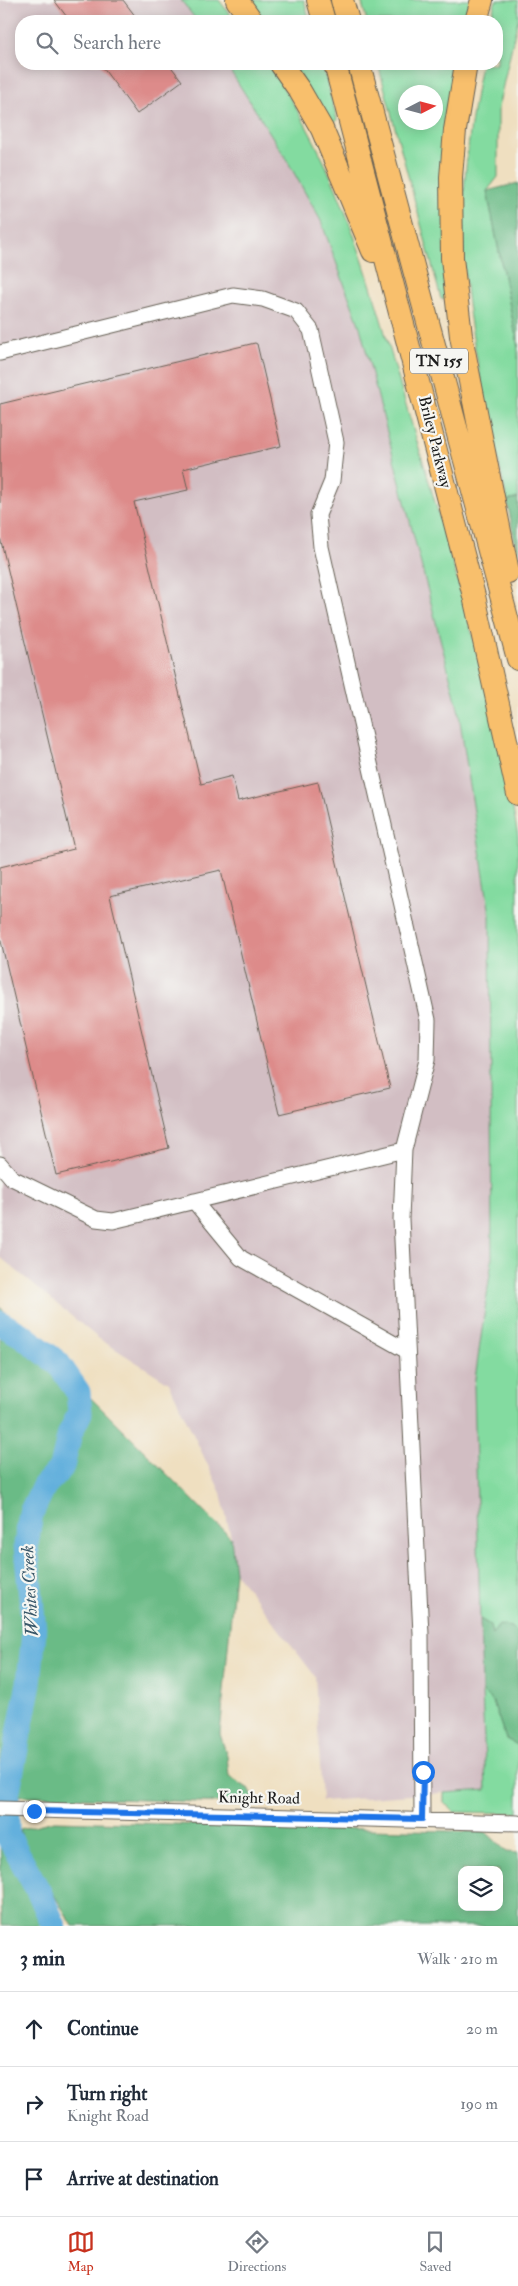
<!DOCTYPE html>
<meta charset="utf-8">
<style>
:root{--surface:#fff;--page:#f6f6f7;--text:#1f2937;--muted:#747a83;--line:#e0e1e3;--accent:#c8321e}
body{margin:0;font-family:"IM FELL Double Pica",serif;background:var(--page);color:var(--text)}
.controls{position:absolute;right:15px;bottom:15px;display:grid;overflow:hidden;border-radius:10px;box-shadow:0 2px 12px #0003}
.controls button{width:45px;height:45px;display:grid;place-items:center;padding:0;border:0;border-bottom:1px solid var(--line);background:var(--surface);color:var(--text);font:25px sans-serif}
.compass{position:absolute;left:398px;top:85px;width:45px;height:45px;border-radius:50%;background:var(--surface);box-shadow:0 2px 12px #0003;rotate:84deg}
.stop{position:absolute;width:15px;height:15px;margin:-11px;border:4px solid #1a73e8;border-radius:50%;background:#fff}
.stop.end{background:#1a73e8;border-color:#fff;box-shadow:0 1px 5px #0008}
.list{margin:0;padding:0;list-style:none}
h2{display:flex;justify-content:space-between;align-items:center;height:65px;margin:0;padding:0 20px;font-size:21px}
h2 small{font-size:16px;font-weight:400;color:var(--muted)}
.list li{display:grid;grid-template-columns:32px 1fr auto;gap:15px;align-items:center;box-sizing:border-box;height:75px;padding:0 20px;border-top:1px solid var(--line)}
.list b{display:block;font-size:19px;white-space:nowrap}
.list p{margin:0;font-size:16px;white-space:nowrap;color:var(--muted)}
.list em{font-size:16px;font-style:normal;color:var(--muted)}
.icon{flex:none;width:28px;height:28px;fill:none;stroke:currentColor;stroke-width:2;stroke-linecap:round;stroke-linejoin:round}
.map{position:relative;flex:none;width:518px;height:1926px;overflow:hidden}
.search{position:absolute;background:var(--surface);box-shadow:0 2px 12px #0003;left:15px;right:15px;top:15px;height:55px;display:flex;align-items:center;gap:12px;box-sizing:border-box;padding:0 18px;border-radius:20px;color:var(--muted);font-size:19px}
.sheet{height:290px;background:var(--surface)}
nav{display:flex;justify-content:space-around;align-items:center;box-sizing:border-box;height:70px;border-top:1px solid var(--line);background:var(--surface);font-size:14px;color:var(--muted)}
nav a{display:grid;justify-items:center;gap:2px}
nav .on{color:var(--accent)}
.map>svg:first-child{display:block}
</style>
<div class="map">
<svg width="518" height="1926" viewBox="0 0 518 1926">
<rect width="100%" height="100%" fill="#f6f6f2"/>
<filter id="ink" filterUnits="userSpaceOnUse"><feTurbulence type="fractalNoise" baseFrequency=".02" numOctaves="2"/><feDisplacementMap in="SourceGraphic" scale="10" xChannelSelector="R" yChannelSelector="G"/><feConvolveMatrix kernelMatrix="1 2 1 2 8 2 1 2 1" color-interpolation-filters="sRGB"/></filter>
<filter id="wash" filterUnits="userSpaceOnUse"><feTurbulence type="fractalNoise" baseFrequency=".0096" numOctaves="4" result="noise"/><feDisplacementMap in="SourceGraphic" scale="20" xChannelSelector="R" yChannelSelector="G"/><feGaussianBlur stdDeviation="1.12" result="paint"/><feColorMatrix in="noise" values="0 0 0 0 0 0 0 0 0 0 0 0 0 0 0 0 0 1.4 0 .05"/><feComposite in="paint" operator="in"/></filter>
<g filter="url(#wash)">
<rect width="100%" height="100%" fill="#efdfc0"/>
<!-- industrial -->
<path fill="#d2bec3" d="M0 0H181L197 21H21V64H226L284 155 321 221 360 327 458 708 490 915 492 1260 474 1386 486 1790 322 1801 315 1676 235 1572 231 1538 221 1493 169 1383 98 1338 0 1257Z"/>
<!-- green -->
<path fill="#83dba0" stroke="#507c5e" fill-rule="evenodd" d="M181 0H219L235 21H197Z
M246 0H304L310 21H262Z
M361 0H474L469 21H367Z
M496 0H518V19L498 108V177L487 191 518 347V498L507 501C490 418 467 334 463 249 461 188 470 124 481 64H497V21H490Z
M226 64H267C343 167 373 294 409 415 451 554 492 693 518 836V1633L512 1627 492 1634 489 1625 480 1619 474 1386 492 1260 490 915 458 708 360 327 321 221 284 155Z
M291 64H322L337 119 336 121 329 124Z
M378 64H458L450 299H441ZM406 92H436V122H406Z
M482 1691 493 1702 506 1739 518 1745V1813L454 1812 444 1802V1793L486 1790Z"/>
<!-- forest -->
<path fill="#6abb86" stroke="#436c51" fill-rule="evenodd" d="M518 183V347L487 191Z
M518 498V558L507 501Z
M0 1307 231 1538 235 1572 220 1734 227 1756 229 1776 249 1789 257 1804 0 1795Z
M480 1619 490 1625 492 1634 499 1625 512 1627 518 1633V1745L506 1739 493 1702 482 1691Z
M54 1821 486 1832 507 1852 518 1853V1926H73L24 1846 20 1829ZM462 1870H499V1907H462Z
M0 1836 10 1848 47 1926H2Z"/>
<g fill="none" stroke-linecap="round" stroke-linejoin="round">
<!-- river -->
<path stroke="#64b0dd" stroke-width="25" d="M0 1323 23 1336 58 1363 78 1392 80 1413 70 1433 62 1467 44 1486 31 1513 26 1545 34 1631 29 1683 7 1795V1834L40 1894 54 1926"/>
</g>
<g id="blocks">
<!-- building -->
<path fill="#dd8b8a" d="M54 0H123L139 21H70Z
M100 64H169L182 81 137 114Z
M255 343 257 344 281 446 183 469 188 490 134 502 201 784 232 776 238 801 318 782 390 1088 279 1114 221 870 110 896 169 1148 56 1175 0 937V867L74 849 0 537V404Z"/>
</g>
</g>
<g filter="url(#ink)">
<use href="#blocks" fill-opacity="0" stroke="#666055" stroke-width="1"/>
<g fill="none" stroke-linecap="round" stroke-linejoin="round">
<defs>
<path id="minor" d="M0 353 233 295 263 299 296 311 311 330 336 442 332 481 318 515 321 547 428 1020 427 1060 404 1150 401 1219 421 1634 422 1819
M0 1164 12 1178 96 1219 113 1221 404 1150
M194 1201 241 1258 407 1351
M0 1809 518 1823"/>
<path id="highway" d="M237 0 252 21
M318 0 324 21
M342 0 348 21
M476 21 482 0
M281 64 300 91 322 129 373 251
M335 64 474 596 518 794
M359 64 518 659
M466 64 455 130 451 177 452 258 461 336 508 572"/>
</defs>
<!-- minor casing -->
<use href="#minor" stroke="#666055" stroke-width="17"/>
<!-- highway casing -->
<use href="#highway" stroke="#666055" stroke-width="24"/>
<!-- minor -->
<use href="#minor" stroke="#fff" stroke-width="15"/>
<!-- highway -->
<use href="#highway" stroke="#f8bf6c" stroke-width="22"/>
</g>
</g>
<g fill="none" stroke-linecap="round" stroke-linejoin="round" filter="url(#ink)">
<!-- route -->
<path stroke="#1a73e8" stroke-width="6" d="M34 1811 422 1819 423 1772"/>
</g>
<g text-anchor="middle" dominant-baseline="central" stroke-width="4.5" stroke-linejoin="round" paint-order="stroke">
<!-- shield labels -->
<rect fill="#f6f6f2" stroke="#5d5d5c" stroke-width="1" x="410" y="348.5" width="58" height="25" rx="4"/>
<g font-size="15" font-weight="bold" fill="#1c1c1c">
<text x="439" y="361">TN 155</text>
</g>
<!-- street labels -->
<g font-size="16" fill="#1c1c1c" stroke="#f6f6f2">
<text transform="translate(435 442) rotate(76)">Briley Parkway</text>
<text transform="translate(259 1798) rotate(1)">Knight Road</text>
</g>
<!-- water labels -->
<g font-size="18" font-style="italic" fill="#395769" stroke="#f6f6f2">
<text transform="translate(30 1591) rotate(-93)">Whites Creek</text>
</g>
</g>
</svg>
<div class="controls">
<button><svg class="icon" aria-label="layers" viewBox="0 0 24 24"><path d="M12 4l9 5-9 5-9-5zM3 14l9 5 9-5"/></svg></button>
</div>
<svg class="compass" viewBox="-18 -18 36 36"><path d="M0-13l5 13h-10z" fill="#e53935"/><path d="M0 13l5-13h-10z" fill="#747a83"/></svg>
<div class="stop" style="left:423px;top:1772px"></div>
<div class="stop end" style="left:34px;top:1811px"></div>
<div class="search"><svg class="icon" aria-label="search" viewBox="0 0 24 24"><circle cx="10" cy="10" r="6"/><path d="M15 15l6 6"/></svg>Search here</div>
</div>
<section class="sheet">
<h2>3 min<small>Walk · 210 m</small></h2>
<ul class="list">
<li><svg class="icon" aria-label="ahead" viewBox="0 0 24 24"><path d="M12 20V5M6 11l6-6 6 6"/></svg><div><b>Continue</b></div><em>20 m</em></li>
<li><svg class="icon" aria-label="right" viewBox="0 0 24 24"><path d="M7 20v-9h11M14 6l5 5-5 5"/></svg><div><b>Turn right</b><p>Knight Road</p></div><em>190 m</em></li>
<li><svg class="icon" aria-label="arrive" viewBox="0 0 24 24"><path d="M6 21V4h12l-3 4 3 4H6"/></svg><div><b>Arrive at destination</b></div></li>
</ul>
</section>
<nav>
<a class="on"><svg class="icon" aria-label="map" viewBox="0 0 24 24"><path d="M3 6l6-2 6 2 6-2v14l-6 2-6-2-6 2zM9 4v14M15 6v14"/></svg>Map</a>
<a><svg class="icon" aria-label="directions" viewBox="0 0 24 24"><path d="M12 3l9 9-9 9-9-9zM9 14v-3h6M13 9l2 2-2 2"/></svg>Directions</a>
<a><svg class="icon" aria-label="saved" viewBox="0 0 24 24"><path d="M7 4h10v16l-5-4-5 4z"/></svg>Saved</a>
</nav>
